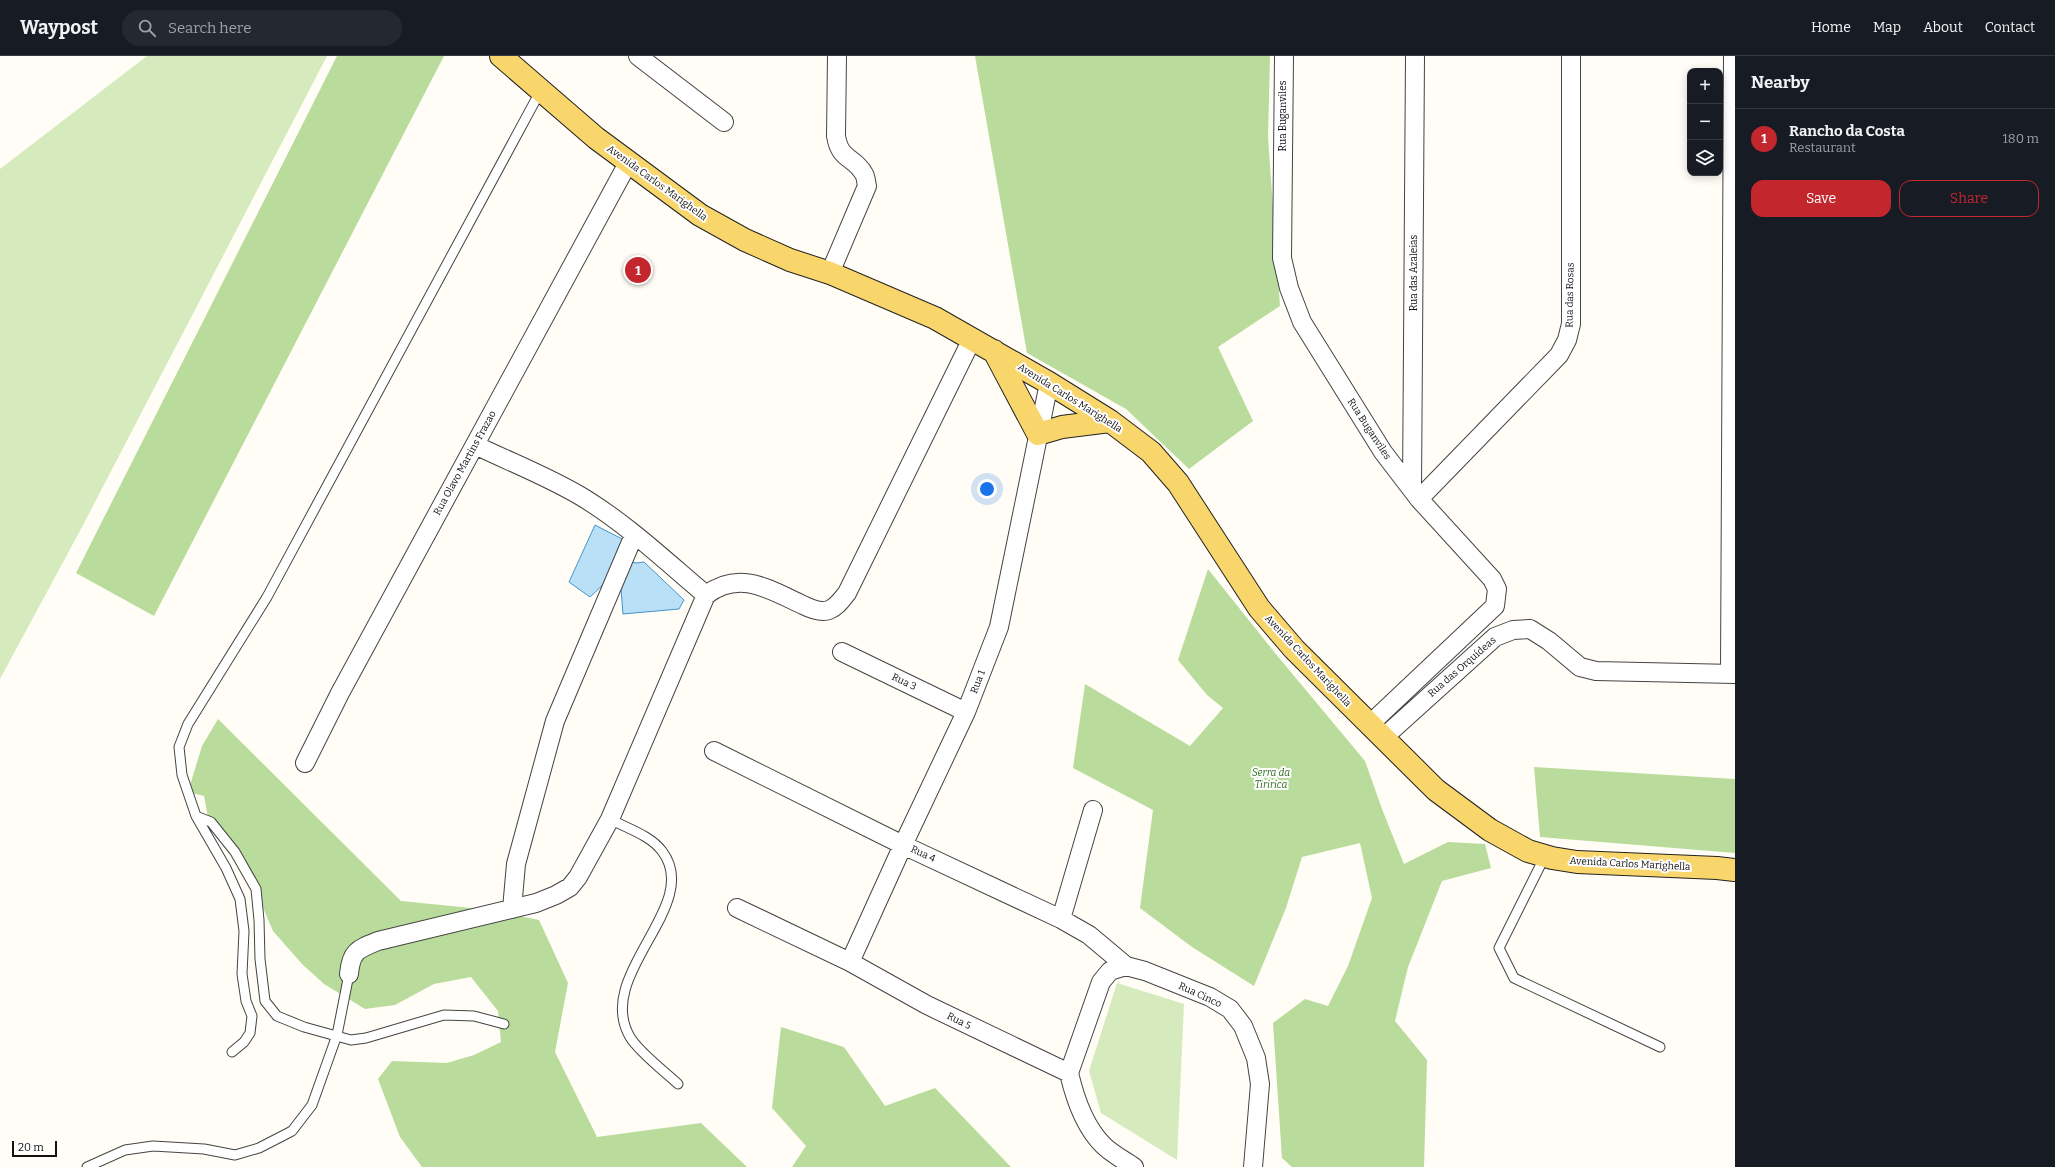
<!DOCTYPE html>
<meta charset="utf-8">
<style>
:root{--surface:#171b24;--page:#242831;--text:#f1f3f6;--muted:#9ea1a6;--line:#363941;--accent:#c4262e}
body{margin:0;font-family:Bitter,serif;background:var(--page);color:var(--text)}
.controls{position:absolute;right:12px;top:12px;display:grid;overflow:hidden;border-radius:8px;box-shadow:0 2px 10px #0003}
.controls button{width:36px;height:36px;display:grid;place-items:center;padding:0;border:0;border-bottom:1px solid var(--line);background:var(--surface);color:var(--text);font:20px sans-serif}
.scale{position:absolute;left:12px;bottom:10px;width:45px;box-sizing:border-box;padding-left:4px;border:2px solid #111;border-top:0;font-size:11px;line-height:14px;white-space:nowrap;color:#111;-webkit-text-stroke:3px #fff;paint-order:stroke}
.you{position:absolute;left:987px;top:433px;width:14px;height:14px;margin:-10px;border:3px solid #fff;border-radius:50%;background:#1a73e8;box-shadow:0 0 0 6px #1a73e833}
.badge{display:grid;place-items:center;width:26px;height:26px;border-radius:50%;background:var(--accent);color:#fff;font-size:13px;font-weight:700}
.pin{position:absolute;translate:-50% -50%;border:2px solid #fff;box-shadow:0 1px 4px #0006}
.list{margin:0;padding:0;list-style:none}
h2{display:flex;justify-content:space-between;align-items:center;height:52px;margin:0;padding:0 16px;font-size:17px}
h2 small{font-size:13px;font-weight:400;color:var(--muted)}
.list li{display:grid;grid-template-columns:26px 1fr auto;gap:12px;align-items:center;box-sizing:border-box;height:60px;padding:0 16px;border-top:1px solid var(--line)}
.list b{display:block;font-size:15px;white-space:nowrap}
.list p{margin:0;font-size:13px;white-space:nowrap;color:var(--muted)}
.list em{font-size:13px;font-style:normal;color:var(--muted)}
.actions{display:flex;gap:8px;padding:12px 16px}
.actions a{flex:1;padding:9px 0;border:1px solid var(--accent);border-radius:12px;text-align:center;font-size:14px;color:var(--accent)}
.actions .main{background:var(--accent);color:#fff}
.icon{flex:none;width:22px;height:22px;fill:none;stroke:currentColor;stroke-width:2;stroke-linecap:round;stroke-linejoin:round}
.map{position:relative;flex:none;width:1735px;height:1111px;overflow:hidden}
header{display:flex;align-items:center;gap:24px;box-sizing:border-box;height:56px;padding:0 20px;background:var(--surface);border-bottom:1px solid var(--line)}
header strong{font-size:19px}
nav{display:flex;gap:22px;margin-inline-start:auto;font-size:14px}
.search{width:280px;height:36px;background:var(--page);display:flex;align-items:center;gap:10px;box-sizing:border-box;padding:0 14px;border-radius:22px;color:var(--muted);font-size:15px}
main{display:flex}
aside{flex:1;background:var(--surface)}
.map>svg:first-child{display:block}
</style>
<header>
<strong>Waypost</strong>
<div class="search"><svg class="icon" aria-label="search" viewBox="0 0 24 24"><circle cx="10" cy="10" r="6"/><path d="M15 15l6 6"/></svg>Search here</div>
<nav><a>Home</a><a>Map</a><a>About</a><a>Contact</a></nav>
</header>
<main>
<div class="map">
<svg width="1735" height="1111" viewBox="0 0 1735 1111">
<rect width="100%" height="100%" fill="#fffdf5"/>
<!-- green -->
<path fill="#d5ebbd" d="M147 0H327L82 471 0 623V113Z
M1117 927 1184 948 1177 1104 1101 1057 1089 1015Z"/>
<!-- forest -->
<path fill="#b9dc9c" d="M337 0H444L154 560 76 517Z
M975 0H1270L1268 81 1280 250 1218 291 1253 365 1189 413 1126 353 1027 297Z
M1208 513 1275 597 1365 705 1382 753 1404 808 1448 786 1485 788 1491 812 1442 825 1408 911 1395 965 1427 1004 1424 1111H1292L1282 1102 1273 967 1305 943 1328 950 1348 910 1372 842 1360 787 1302 801 1286 852 1254 930 1192 891 1140 852 1153 754 1073 712 1085 628 1190 690 1223 652 1207 639 1178 604Z
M218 663 401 845 481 853 539 864 568 927 555 996 597 1081 701 1067 747 1111H422L400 1081 378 1023 392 1005 447 1007 474 999 501 986 498 955 471 921 434 928 395 949 365 953 324 928 302 908 273 875 252 826 208 761 204 740 188 736 202 690Z
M1534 711 1735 723V797L1540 781Z
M781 971 844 991 885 1050 935 1032 1011 1111H792L806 1090 772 1052Z"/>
<!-- water -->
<path fill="#b9e0f7" stroke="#3f96cf" d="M595 469 624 484 618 502 636 507 644 506 684 544 679 553 623 558 621 533 608 524 590 541 569 526Z"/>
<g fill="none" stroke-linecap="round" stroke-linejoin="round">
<defs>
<path id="service" d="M196 760 211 766 235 796 256 833 259 864 260 903 265 945 277 960 304 971 351 984 366 982 444 959 474 960 504 968
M610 763C626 772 650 779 662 795 704 850 593 918 630 981 638 995 665 1016 678 1028
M1545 800 1499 892 1514 922 1660 991
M232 996 244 986 250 977 252 960 246 945 242 918 244 875 240 843 226 812 196 760 182 719 179 691 188 668 267 541 541 34
M87 1111 125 1094 153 1090 204 1093 235 1099 259 1092 292 1075 312 1049 337 979 349 918"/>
<path id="minor" d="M638 0 724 66
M1284 0 1282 202 1289 232 1302 266 1383 396 1419 443 1492 523 1497 533 1495 550 1369 669
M830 217 867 130C866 126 866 121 864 118 854 100 840 105 836 80L837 0
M475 389C512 407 552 422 587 444 630 471 668 507 706 539
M1412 434 1415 0
M1419 443 1559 299 1567 284 1571 268V0
M842 596 966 656
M1730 617 1733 0
M1383 682 1495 581 1513 574 1530 573 1549 585 1580 611 1596 615 1735 618
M714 695 903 789 1061 863 1089 879 1126 910 1145 915 1210 941 1230 953 1243 970 1256 1002 1260 1028 1253 1111
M305 707 340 637 628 107
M737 852 850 906 927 949 1069 1017
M512 853 516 808 555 665 634 479
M1061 863 1093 754
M850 906 903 789 966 656 999 571 1049 327
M349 918C351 895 358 893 378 885L536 847 556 839 570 831 578 821 610 763 706 539C740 513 770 534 803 549 811 553 821 557 829 554 837 551 842 543 847 537L972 283
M1069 1017 1101 926 1110 915 1126 910
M1069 1017C1075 1043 1084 1070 1103 1089 1112 1098 1124 1104 1134 1111"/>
<path id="primary" d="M501 0 596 82 700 159 745 184 790 204 830 217 935 262 1049 327 1110 365 1151 396 1178 427 1259 552 1294 593 1436 734 1490 774 1528 795 1552 802 1577 806 1717 812 1735 814
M994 295 1038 378 1062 371 1110 365"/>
</defs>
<!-- service casing -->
<use href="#service" stroke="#444" stroke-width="11"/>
<!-- minor casing -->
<use href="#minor" stroke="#444" stroke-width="20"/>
<!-- primary casing -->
<use href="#primary" stroke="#222" stroke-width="24"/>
<!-- service -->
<use href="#service" stroke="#fff" stroke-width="9"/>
<!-- minor -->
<use href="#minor" stroke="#fff" stroke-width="18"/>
<!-- primary -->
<use href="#primary" stroke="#f9d66b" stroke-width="22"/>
</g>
<g text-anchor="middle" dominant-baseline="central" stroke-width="4" stroke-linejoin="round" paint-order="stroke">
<!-- street labels -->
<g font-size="10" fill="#111" stroke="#fff">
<text transform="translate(1283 60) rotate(-90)">Rua Buganviles</text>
<text transform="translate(657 127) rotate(36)">Avenida Carlos Marighella</text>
<text transform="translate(1414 217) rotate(-90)">Rua das Azaleias</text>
<text transform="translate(1570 239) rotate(-89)">Rua das Rosas</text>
<text transform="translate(1070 342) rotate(32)">Avenida Carlos Marighella</text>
<text transform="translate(1369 373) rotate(57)">Rua Buganviles</text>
<text transform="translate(465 407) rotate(-61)">Rua Olavo Martins Frazao</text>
<text transform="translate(1308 605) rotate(47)">Avenida Carlos Marighella</text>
<text transform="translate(1462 611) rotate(-41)">Rua das Orquídeas</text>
<text transform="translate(904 626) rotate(26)">Rua 3</text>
<text transform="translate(978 626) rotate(-69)">Rua 1</text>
<text transform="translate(923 798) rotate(25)">Rua 4</text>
<text transform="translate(1630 808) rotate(3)">Avenida Carlos Marighella</text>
<text transform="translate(1200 939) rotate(25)">Rua Cinco</text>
<text transform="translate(959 965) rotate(26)">Rua 5</text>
</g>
<!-- park labels -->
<g font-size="10" font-style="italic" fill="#2f6b1f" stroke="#fff">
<text x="1271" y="717">Serra da<tspan x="1271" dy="12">Tiririca</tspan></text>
</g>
</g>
</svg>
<div class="controls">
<button>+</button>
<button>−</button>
<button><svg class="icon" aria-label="layers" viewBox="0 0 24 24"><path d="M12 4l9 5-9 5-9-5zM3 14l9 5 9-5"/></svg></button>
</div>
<div class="scale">20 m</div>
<div class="you"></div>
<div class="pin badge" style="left:638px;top:214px">1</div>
</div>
<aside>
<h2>Nearby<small></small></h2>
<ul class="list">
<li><span class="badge">1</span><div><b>Rancho da Costa</b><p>Restaurant</p></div><em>180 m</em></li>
</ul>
<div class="actions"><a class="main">Save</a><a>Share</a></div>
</aside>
</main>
